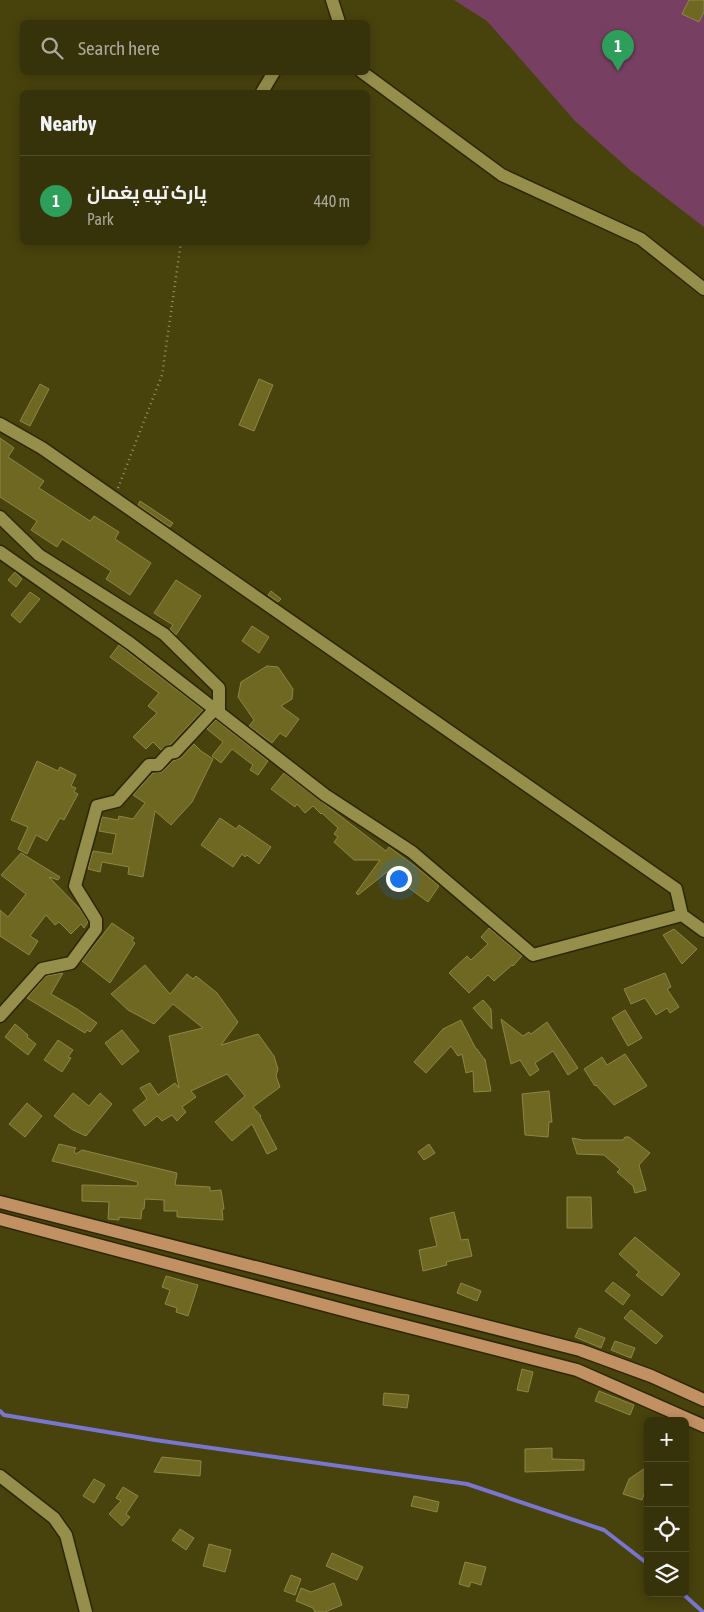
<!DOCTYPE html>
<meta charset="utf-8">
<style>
:root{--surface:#36320a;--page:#3d3a13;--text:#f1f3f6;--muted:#aaaa9c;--line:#504d2b;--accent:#bca0f2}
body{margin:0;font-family:"Asap Condensed",Cairo,sans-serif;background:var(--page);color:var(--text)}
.controls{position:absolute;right:15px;bottom:15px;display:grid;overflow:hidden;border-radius:8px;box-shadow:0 2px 12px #0003}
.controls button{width:45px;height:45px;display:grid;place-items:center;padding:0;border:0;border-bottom:1px solid var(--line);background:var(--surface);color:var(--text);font:25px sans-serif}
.you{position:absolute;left:398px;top:878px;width:18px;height:18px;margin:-12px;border:4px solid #fff;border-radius:50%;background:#1a73e8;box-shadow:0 0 0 8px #1a73e833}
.badge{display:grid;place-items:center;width:32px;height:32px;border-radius:50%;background:var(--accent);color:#fff;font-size:16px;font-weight:700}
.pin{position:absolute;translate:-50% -41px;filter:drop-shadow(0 1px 2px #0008)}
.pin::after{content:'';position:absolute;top:26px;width:18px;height:15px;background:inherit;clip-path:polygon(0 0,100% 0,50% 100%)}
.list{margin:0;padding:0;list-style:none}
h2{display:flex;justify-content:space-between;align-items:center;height:65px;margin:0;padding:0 20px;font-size:21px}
h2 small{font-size:16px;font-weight:400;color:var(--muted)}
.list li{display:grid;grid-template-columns:32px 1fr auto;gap:15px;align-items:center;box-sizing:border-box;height:90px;padding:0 20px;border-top:1px solid var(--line)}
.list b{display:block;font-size:19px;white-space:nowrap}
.list p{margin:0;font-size:16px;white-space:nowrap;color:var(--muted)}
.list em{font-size:16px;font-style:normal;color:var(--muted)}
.icon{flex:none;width:28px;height:28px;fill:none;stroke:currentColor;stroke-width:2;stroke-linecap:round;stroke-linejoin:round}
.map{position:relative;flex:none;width:704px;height:1612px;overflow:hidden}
.search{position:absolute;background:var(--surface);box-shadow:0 2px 12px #0003;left:20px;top:20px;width:350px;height:55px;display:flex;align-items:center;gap:12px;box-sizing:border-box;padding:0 18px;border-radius:8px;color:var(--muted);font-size:19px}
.panel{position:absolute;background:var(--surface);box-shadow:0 2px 12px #0003;left:20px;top:90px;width:350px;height:155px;border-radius:8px}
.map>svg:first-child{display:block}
</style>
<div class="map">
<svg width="704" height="1612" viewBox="0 0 704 1612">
<rect width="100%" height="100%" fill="#48420d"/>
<!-- green -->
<path fill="#774062" d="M454 0H704V227L630 170 575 121 487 21Z"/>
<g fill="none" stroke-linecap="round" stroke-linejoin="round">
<!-- stream -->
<path stroke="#7976d0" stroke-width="4" d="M0 1411 4 1415 155 1440 467 1484 604 1530 648 1564
M682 1593 703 1612"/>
</g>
<!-- building -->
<path fill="#6f6823" stroke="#8d8744" d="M689 0H704V12L699 22 682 14Z
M259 379 273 385 254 431 239 425Z
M40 384 49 389 30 426 20 421Z
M0 438 14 448 8 457 44 481 39 488 90 521 94 516 119 532 115 539 151 563 130 595 106 579 111 571 62 539 57 547 31 530 37 521 0 497Z
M140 501 173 523 170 527 138 505Z
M15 572 22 579 16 587 8 580Z
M176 580 201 596 176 635 170 629 173 625 154 613Z
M271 591 281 599 278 602 268 595Z
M30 592 40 599 20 623 11 615Z
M252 626 269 637 259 653 242 641Z
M119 645 203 710 171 744 161 750 153 742 146 749 133 737 157 713 148 706 159 693 110 657Z
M267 666 278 667 293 689 292 699 281 706 299 719 286 737 280 733 272 743 249 726 254 720 238 697 241 682Z
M216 720 268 761 258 775 250 770 253 765 232 749 221 763 212 756 223 742 207 729Z
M194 744 201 751 213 759 192 802 171 825 155 811 143 877 128 874 129 867 102 862 100 872 88 869 93 851 112 854 116 834 99 831 102 817 118 820 119 816 133 819 145 803 133 795 153 773 162 772 173 761 181 758Z
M37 761 58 771 60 767 76 775 71 786 76 788 74 792 78 794 64 820 60 818 47 841 36 835 27 854 18 849 28 827 11 820Z
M284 773 386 851 389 847 415 866 439 886 428 902 387 872 358 895 356 893 380 860H354L334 842 338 837 334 834 338 828 322 813 321 814 313 806 305 813 297 804 295 807 271 789Z
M220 818 236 829 239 825 271 847 259 864 247 855 245 857 242 854 233 867 201 845Z
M21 853 60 877 58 880 49 877 80 909 88 922 84 928 81 924 71 934 59 922 55 925 46 915 30 936 38 941 29 955 0 936V910L8 917 26 894 1 875Z
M112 923 134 938 132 941 135 943 110 983 82 961Z
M489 928 522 956 513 966 512 965 494 981 488 975 469 993 449 973 467 956 471 960 488 944 481 937Z
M674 929 697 949 682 964 663 935Z
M145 965 170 994 187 974 193 979 196 976 217 993 238 1022 221 1045 258 1034 274 1056 278 1069 276 1076 280 1087 253 1107 261 1116 260 1117 277 1149 267 1154 252 1124 232 1141 215 1122 245 1096 227 1074 191 1091 196 1097 182 1107 186 1112 177 1121 172 1115 162 1121 157 1116 145 1126 133 1110 147 1099 140 1088 150 1083 158 1095 175 1083 179 1088 169 1036 203 1028 173 1004 154 1024 128 1010 111 994Z
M63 973 51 994 77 1009 97 1023 90 1032 87 1030 85 1033 27 998 46 976Z
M665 973 671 987 667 989 679 1007 670 1013 667 1008 656 1015 645 998 631 1004 624 989Z
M483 1000 491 1009 492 1029 473 1008Z
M625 1010 642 1038 628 1046 612 1018Z
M501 1019 523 1036 529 1032 531 1034 547 1022 578 1068 568 1075 553 1051 535 1063 539 1070 530 1076 520 1060 511 1064Z
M461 1020 476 1049H477L484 1059H485L491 1091 474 1092 473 1071 466 1073 462 1054 458 1056 451 1046 426 1073 414 1062 443 1029Z
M15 1024 28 1035 27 1037 36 1044 28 1055 5 1037Z
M122 1030 139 1051 122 1065 105 1043Z
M58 1040 73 1050 68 1057 71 1058 62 1072 44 1060Z
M625 1054 647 1086 614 1105 596 1085 595 1086 584 1069 602 1057 607 1065Z
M549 1091 552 1122H549L548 1137 525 1135 522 1094Z
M73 1093 89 1106 100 1093 112 1104 86 1136 73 1130 54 1116Z
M27 1103 42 1116 25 1137 9 1124Z
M625 1137H629L650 1153 639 1165 646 1190 635 1193 633 1186 617 1172 620 1169 604 1155 577 1154 572 1138 583 1140H623Z
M59 1144 76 1148 74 1151 76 1154 82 1150 177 1173 175 1185 210 1187V1191L221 1190 224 1209H222L223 1220 177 1217V1211H164V1200L145 1199 144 1209H142L141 1219 119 1217V1220L108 1219 109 1202 82 1201V1185L137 1186 138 1182 52 1161Z
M429 1144 435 1153 424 1160 418 1152Z
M567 1197H591L592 1228H567Z
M454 1212 461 1240 468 1239 472 1256 446 1262 447 1265 423 1271 419 1250 437 1246 430 1218Z
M635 1237 680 1274 662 1296 636 1275 639 1272 619 1254Z
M166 1276 198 1285 188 1316 176 1312 177 1308 165 1304 170 1290 162 1287Z
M613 1282 630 1295 623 1305 605 1291Z
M461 1283 481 1291 477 1301 457 1293Z
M631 1310 663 1336 656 1344 624 1318Z
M579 1328 605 1338 601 1348 575 1337Z
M615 1341 635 1348 631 1358 611 1350Z
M522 1369 533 1372 528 1392 517 1390Z
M599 1391 634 1405 630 1415 595 1401Z
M384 1393 409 1395 407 1408 383 1405Z
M552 1448V1459L584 1460V1470L525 1472V1449Z
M162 1457 201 1461 200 1476 154 1472Z
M648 1466V1483L642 1500 623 1494 629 1479Z
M94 1479 105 1485 94 1503 83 1496Z
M123 1487 138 1496 126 1514 130 1517 122 1526 109 1514 121 1501 116 1498Z
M414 1496 439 1502 437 1512 411 1506Z
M180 1529 194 1538 186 1550 172 1540Z
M209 1544 231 1550 225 1572 203 1566Z
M332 1553 363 1567 357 1580 326 1566Z
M465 1562 486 1567 481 1585 471 1582 469 1587 459 1584Z
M291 1575 301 1579 295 1595 284 1591Z
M334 1583 342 1605 325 1612H315L313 1608 296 1601 301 1588 311 1592Z"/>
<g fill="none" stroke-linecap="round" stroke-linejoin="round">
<defs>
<path id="minor" d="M332 0 339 22
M362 72 502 175 641 239 704 289
M262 92 274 72
M0 424 42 448 676 889 682 915
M0 517 39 555 164 634 219 688V711
M0 552 131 644 325 795 412 852 533 955 682 915 704 931
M0 1016 42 969 71 963 96 929V920L75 886 97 806 117 801 149 765H158L169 753 175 752 215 709
M0 1476 54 1518 66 1535 86 1612"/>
<path id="major" d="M0 1202 580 1350 651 1376 704 1400
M0 1219 362 1315 577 1370 704 1426"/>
</defs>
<!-- minor casing -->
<use href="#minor" stroke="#2c2804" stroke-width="15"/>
<!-- major casing -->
<use href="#major" stroke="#2c2804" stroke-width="15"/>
<!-- path -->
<path stroke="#979367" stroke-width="2.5" stroke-dasharray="1 4" stroke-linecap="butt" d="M118 488 162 375 181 242"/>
<!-- minor -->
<use href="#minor" stroke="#968f4c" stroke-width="12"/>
<!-- major -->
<use href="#major" stroke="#c29163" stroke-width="12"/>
</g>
</svg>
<div class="controls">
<button>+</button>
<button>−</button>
<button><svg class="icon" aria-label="locate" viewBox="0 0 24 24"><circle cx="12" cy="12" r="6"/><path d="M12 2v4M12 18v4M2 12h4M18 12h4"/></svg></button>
<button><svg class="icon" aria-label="layers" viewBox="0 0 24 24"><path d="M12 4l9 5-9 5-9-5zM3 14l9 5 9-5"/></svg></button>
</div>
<div class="you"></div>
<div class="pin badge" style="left:618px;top:71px;background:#2e9e5b">1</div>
<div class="search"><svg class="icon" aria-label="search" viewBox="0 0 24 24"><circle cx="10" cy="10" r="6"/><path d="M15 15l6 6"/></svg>Search here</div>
<section class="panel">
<h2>Nearby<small></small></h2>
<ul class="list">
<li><span class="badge" style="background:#2e9e5b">1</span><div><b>پارک تپهِ پغمان</b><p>Park</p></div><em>440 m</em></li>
</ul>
</section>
</div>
